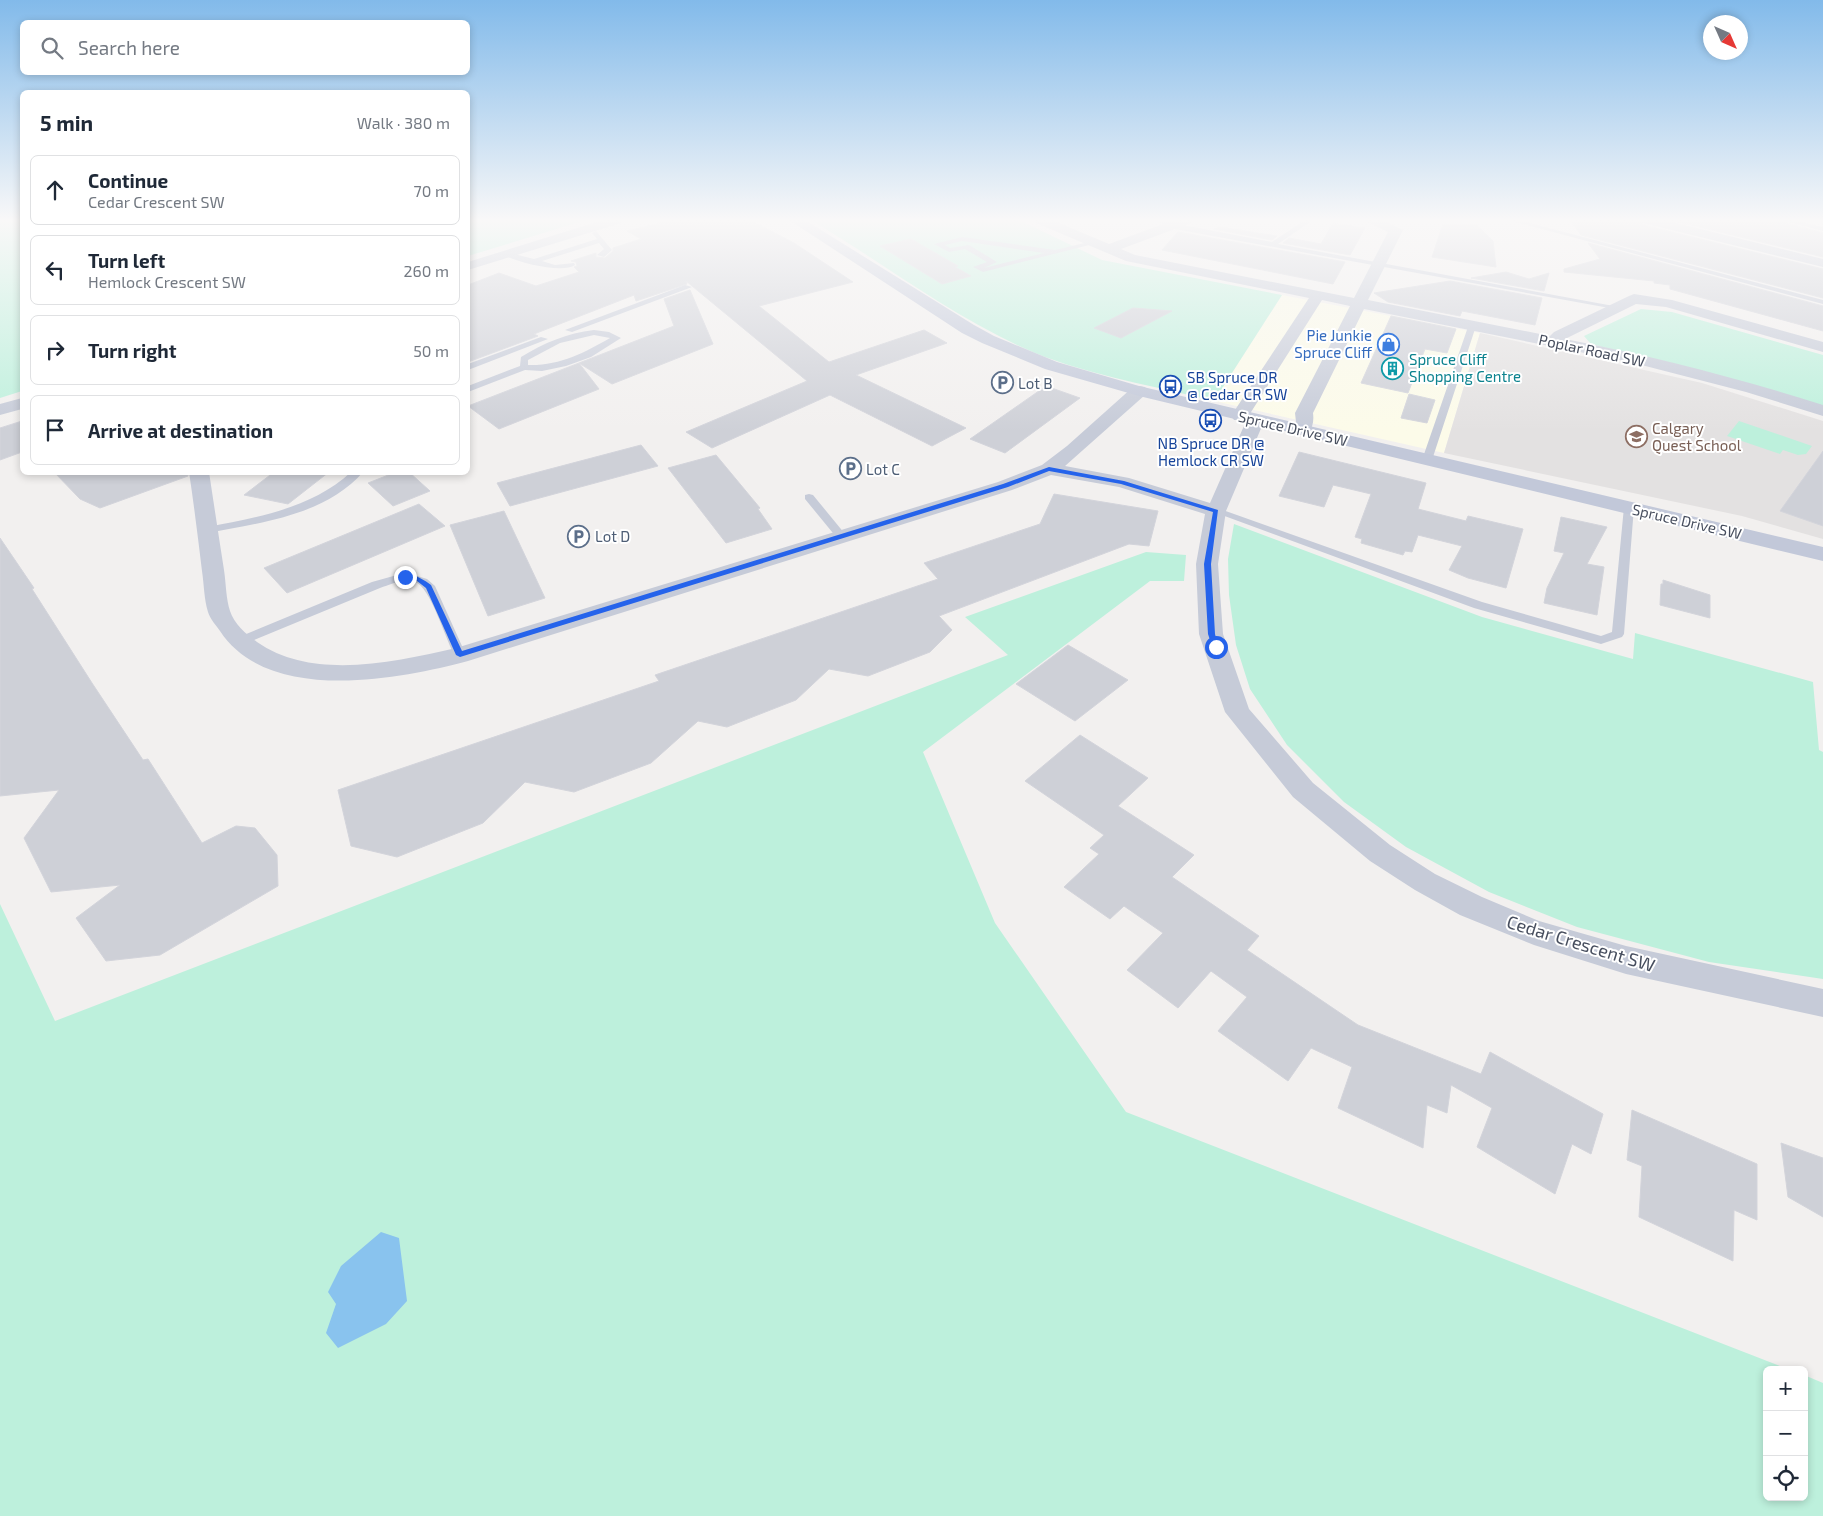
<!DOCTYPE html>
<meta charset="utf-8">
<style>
:root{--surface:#fff;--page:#f2f2f3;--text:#1f2937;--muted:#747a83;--line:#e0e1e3}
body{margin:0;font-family:"Exo 2",sans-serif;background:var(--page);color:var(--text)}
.controls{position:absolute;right:15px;bottom:15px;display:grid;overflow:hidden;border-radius:8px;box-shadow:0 2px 8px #0003}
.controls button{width:45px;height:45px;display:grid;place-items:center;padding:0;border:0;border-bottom:1px solid var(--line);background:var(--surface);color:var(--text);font:25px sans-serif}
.compass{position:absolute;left:1703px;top:15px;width:45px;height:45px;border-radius:50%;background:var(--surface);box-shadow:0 2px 8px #0003;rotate:135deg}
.stop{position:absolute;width:15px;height:15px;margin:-11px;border:4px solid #2563eb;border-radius:50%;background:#fff}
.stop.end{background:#2563eb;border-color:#fff;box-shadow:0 1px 5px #0008}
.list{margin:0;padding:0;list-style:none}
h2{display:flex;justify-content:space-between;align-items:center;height:65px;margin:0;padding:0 20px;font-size:21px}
h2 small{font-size:16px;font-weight:400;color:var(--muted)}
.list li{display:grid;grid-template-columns:32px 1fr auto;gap:15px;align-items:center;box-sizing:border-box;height:70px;margin:0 10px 10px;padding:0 10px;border:1px solid var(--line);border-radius:8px}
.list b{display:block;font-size:19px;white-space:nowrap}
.list p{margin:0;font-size:16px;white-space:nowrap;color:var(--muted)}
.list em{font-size:16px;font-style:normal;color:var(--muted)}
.icon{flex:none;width:28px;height:28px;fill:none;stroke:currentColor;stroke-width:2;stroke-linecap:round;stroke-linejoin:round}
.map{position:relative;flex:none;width:1823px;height:1516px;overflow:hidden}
.search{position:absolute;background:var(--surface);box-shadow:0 2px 8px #0003;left:20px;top:20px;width:450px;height:55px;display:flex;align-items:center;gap:12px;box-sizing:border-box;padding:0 18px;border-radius:8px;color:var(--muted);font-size:19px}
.panel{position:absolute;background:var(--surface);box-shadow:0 2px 8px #0003;left:20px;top:90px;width:450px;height:385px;border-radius:8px}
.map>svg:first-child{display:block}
</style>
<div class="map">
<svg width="1823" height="1516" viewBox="0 0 1823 1516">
<rect width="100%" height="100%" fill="#f2f0ef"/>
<!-- commercial -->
<path fill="#fcfbe9" d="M1282 295 1480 333 1444 453 1214 401Z"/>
<!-- education -->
<path fill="#e3e1e1" d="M1480 333 1702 383 1823 421V539L1742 516 1444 453Z"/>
<!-- green -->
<path fill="#bdf0dc" d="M0 220H22V391L0 398Z
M468 220H586L468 256Z
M811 220H1019L1102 260 1282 295 1214 401C1155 386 1092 376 1035 353 955 319 885 264 811 220Z
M1641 309 1672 312 1823 355V408C1750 383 1677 363 1602 347L1590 343 1584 336Z
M1739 421 1812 446 1806 454 1798 455 1783 450 1780 454 1727 436Z
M1234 524 1482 617 1633 659 1635 633 1813 682 1819 750 1823 752V979L1709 962 1577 927 1489 892 1406 847 1344 802 1287 745 1250 689 1236 645 1229 595 1228 559Z
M1146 552 1186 555 1184 581H1150L923 752 995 923 1126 1112 1790 1370H1767V1497H1804V1375L1823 1383V1516H0V904L55 1021 1008 655 965 617Z"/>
<!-- water -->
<path fill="#89c3ee" d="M381 1232 399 1238 407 1301 386 1324 338 1348 326 1333 336 1304 328 1292 341 1266Z"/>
<!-- building -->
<path fill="#ced0d7" stroke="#d3d4db" d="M673 220H750L794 243 853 282 759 306 829 362 924 330 947 343 856 375 966 428 932 446 830 395 712 448 686 432 807 381 686 281 687 284 636 301 634 295 534 334 538 336 468 362V285L499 273 536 286 579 272 574 267 577 266 576 262 571 261 596 253V257L605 258 613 251V248L641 239 627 231Z
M1570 220H1639L1643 225 1823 269V298L1581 235Z
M1671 220 1779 221 1823 233V257Z
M1333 223 1365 228 1350 255 1283 243 1289 238 1321 244Z
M1443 224H1476L1493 241 1496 267 1432 257Z
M1220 227 1277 236 1272 240 1214 229Z
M1178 232 1345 262 1333 284 1162 250Z
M911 239 958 266 955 267 971 276 942 284 880 246Z
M1588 243 1823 306V331L1670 289V285L1654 283V281L1564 272V269L1600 259Z
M1506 272 1529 279 1549 273 1544 291 1471 278Z
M1450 281 1542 298 1535 325 1462 311 1460 316 1388 302 1374 293Z
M690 290 713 344 612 384 579 363 674 326 664 299Z
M1133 308 1172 311 1121 338 1094 328Z
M1391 316 1456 329 1447 353 1425 349 1408 393 1361 383Z
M579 363 599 389 499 429 468 406Z
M1046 386 1080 398 1005 453 970 439Z
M1409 394 1435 400 1427 423 1401 418Z
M22 421V452L0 460V428Z
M641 445 658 466 510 506 497 483Z
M1823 451V526L1780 511Z
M1299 452 1426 483 1418 509 1466 521 1468 516 1523 529 1506 588 1468 578 1449 570 1462 546 1418 535 1412 552 1405 551 1403 555 1361 543 1362 539 1355 537 1371 494 1333 485 1324 507 1279 496Z
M716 455 760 508 758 509 772 529 726 543 668 468Z
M54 472H187L188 476 100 508 80 499Z
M274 472H329L288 504 244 495Z
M396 472H409L430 491 393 506 368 483Z
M1054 494 1158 511 1149 546 1129 544 939 616 952 630 930 652 868 676 829 669 796 700 727 727 698 721 651 763 574 792 525 782 483 823 397 857 351 846 338 790 659 681 655 675 938 579 924 563 1040 524Z
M419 504 445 526 287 593 264 568Z
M504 511 545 598 488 616 450 525Z
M1561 517 1607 527 1587 564 1604 567 1597 615 1544 603 1547 588 1564 553 1554 551Z
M0 538 34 588 32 589 92 683 143 760 148 759 202 843 236 826 255 828 277 855 278 886 160 955 106 961 76 918 120 885 51 892 24 838 59 790 0 796Z
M1663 580 1710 595V618L1660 605 1661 584H1663Z
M1068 645 1128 680 1075 721 1016 684Z
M1080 735 1148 778 1118 806 1194 855 1172 877 1259 936 1247 950 1358 1025 1481 1074 1490 1052 1603 1114 1591 1154 1572 1144 1555 1194 1477 1147 1492 1108 1451 1085 1447 1113 1427 1105 1423 1148 1338 1108 1352 1067 1311 1048 1288 1081 1218 1031 1247 997 1211 971 1178 1008 1127 970 1163 933 1124 906 1110 919 1064 887 1099 854 1090 848 1104 835 1025 781Z
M1632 1110 1757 1164V1220L1734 1210 1733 1261 1639 1217 1642 1166 1627 1160Z
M1781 1143 1823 1158V1217L1788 1197Z"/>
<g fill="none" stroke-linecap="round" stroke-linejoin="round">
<!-- lane -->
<path fill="#c6cbd8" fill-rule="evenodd" d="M1156 220 1272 242 1305 220H1313L1278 244 1619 307 1615 309 1169 228Z
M1508 220H1518L1823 300V304Z
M1781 220H1792L1823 227V231Z
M596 231 612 250 604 257 597 255 604 249 599 243 542 261 555 265 574 263 575 265C562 274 515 262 502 254L506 252 534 259 597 239 592 233Z
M962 237 1055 250 1093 241 1097 243 983 272 973 267 987 262 965 249 949 252 934 244ZM962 241 1044 253 984 268 997 262 969 245 950 248 945 245Z
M685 285 692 287 572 332 565 330Z
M1469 324 1476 326 1432 460 1423 462 1422 460Z
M594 330 609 332 621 338 591 357 566 366 542 371 525 370 468 392V386L520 366 521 357C544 343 567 333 594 330ZM594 335 610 338C584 353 559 366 528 365V360L560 343Z
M541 337 548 339 468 370V364Z
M351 472H363C326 515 260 523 208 533L203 530 208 527C259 517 312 508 351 472Z
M809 494 813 495 845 534V538H837L805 499V495Z
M1629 504 1634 507 1624 634 1622 637 1601 644 1474 608 1211 511 1212 509H1220L1482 602 1601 636 1612 632 1624 507Z
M411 574 427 579 435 586 466 655 464 658H456C446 642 431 587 415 582 404 578 391 584 380 588L242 645 238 646 232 642 234 639 372 582 397 575Z"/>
<!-- street -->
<path fill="#c6cbd8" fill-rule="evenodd" d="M603 220H623L621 223 468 270V262Z
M1034 220H1052L1109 244 1174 220H1192L1191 223 1121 249 1135 255 1354 298 1388 232 1363 220H1382L1403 230 1368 300 1550 336 1554 332 1629 296 1634 294 1672 300 1823 342V352L1666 307 1636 304 1565 339C1652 356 1738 378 1823 405V416L1746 392 1630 362 1364 309 1313 413C1314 421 1313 427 1308 434H1296L1293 430 1296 422 1295 413 1350 306 1322 300 1246 420H1234L1231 416 1309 298 1126 261 1036 223Z
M1641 220H1664L1823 259V267L1643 223Z
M1139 386 1145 387 1148 391 1145 395 1065 466 1129 478 1210 503 1247 419 1250 415H1262L1265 419 1226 511 1218 564 1223 634 1249 709 1313 783 1390 845 1435 874 1482 897 1539 921 1626 946 1823 989V1017L1626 974 1534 945 1460 915 1415 890 1370 861 1293 797 1225 712 1199 634 1196 564 1205 514 1119 487 1051 475 1012 490 468 661C397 680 268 704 220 631 216 625 210 619 208 612 204 599 204 584 202 571 198 538 194 505 189 472H209C214 505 219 538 224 570 226 583 226 599 230 611 234 624 247 635 257 642 313 681 395 662 456 648L998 482 1042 465 1067 446 1133 387Z
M22 398V409L0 415V404Z"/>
<!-- secondary -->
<path fill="#c2c8d9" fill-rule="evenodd" d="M789 220H805L974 325 994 336 1057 362 1139 386 1823 547V561L1139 396 1045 369 982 343 962 333Z"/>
</g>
<!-- sky -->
<linearGradient id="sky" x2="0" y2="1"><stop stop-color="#82baea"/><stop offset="0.51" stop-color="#f9f8f8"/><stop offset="1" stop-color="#f9f8f8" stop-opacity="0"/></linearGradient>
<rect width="1823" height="432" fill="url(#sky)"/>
<!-- route -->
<path fill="#2563eb" d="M1049 467 1124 481 1218 510 1211 564 1215 634 1219 649H1213L1208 634 1204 564 1213 512 1121 484 1049 471 1008 487 460 657 456 655 426 588 417 581 402 577C412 572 423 579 431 585L462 651 1003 484Z"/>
<!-- icons -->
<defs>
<symbol id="shop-ring" viewBox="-11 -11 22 22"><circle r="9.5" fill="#fff" stroke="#3f7fe0" stroke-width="1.5"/><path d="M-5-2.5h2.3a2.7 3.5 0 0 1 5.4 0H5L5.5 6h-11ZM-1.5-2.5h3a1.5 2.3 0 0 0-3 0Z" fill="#3f7fe0"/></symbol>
<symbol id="building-ring" viewBox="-11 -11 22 22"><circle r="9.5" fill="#fff" stroke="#0f9aa8" stroke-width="1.5"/><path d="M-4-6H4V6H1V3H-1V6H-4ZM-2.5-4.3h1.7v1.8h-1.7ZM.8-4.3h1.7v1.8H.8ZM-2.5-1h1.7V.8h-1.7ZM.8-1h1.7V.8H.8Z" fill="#0f9aa8"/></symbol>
<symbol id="parking-ring" viewBox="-11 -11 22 22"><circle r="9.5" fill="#fff" stroke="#5c6f8a" stroke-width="1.5"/><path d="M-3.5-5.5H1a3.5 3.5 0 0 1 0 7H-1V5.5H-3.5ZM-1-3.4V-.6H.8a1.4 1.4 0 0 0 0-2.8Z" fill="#5c6f8a"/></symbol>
<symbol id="bus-ring" viewBox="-11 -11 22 22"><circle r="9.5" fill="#fff" stroke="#1a4fb4" stroke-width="1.5"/><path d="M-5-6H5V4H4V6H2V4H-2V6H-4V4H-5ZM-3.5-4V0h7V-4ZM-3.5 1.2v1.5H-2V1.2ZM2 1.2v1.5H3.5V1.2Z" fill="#1a4fb4"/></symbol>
<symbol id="school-ring" viewBox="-11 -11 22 22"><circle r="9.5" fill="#fff" stroke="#8d6e63" stroke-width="1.5"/><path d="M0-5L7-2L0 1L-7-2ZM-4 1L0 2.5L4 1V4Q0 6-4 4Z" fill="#8d6e63"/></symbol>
</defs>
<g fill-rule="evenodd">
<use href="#shop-ring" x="1376" y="332" width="25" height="25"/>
<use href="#building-ring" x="1380" y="356" width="25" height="25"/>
<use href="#parking-ring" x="990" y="370" width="25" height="25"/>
<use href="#bus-ring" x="1158" y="374" width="25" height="25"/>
<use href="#bus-ring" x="1198" y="408" width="25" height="25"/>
<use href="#school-ring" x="1624" y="424" width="25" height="25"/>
<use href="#parking-ring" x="838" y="456" width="25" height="25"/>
<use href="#parking-ring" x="566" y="524" width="25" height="25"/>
</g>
<g text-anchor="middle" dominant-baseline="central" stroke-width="4" stroke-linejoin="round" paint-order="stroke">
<!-- far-shop labels -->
<g font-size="15" fill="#366cbe" stroke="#fff" text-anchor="end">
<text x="1372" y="335">Pie Junkie<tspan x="1372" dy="17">Spruce Cliff</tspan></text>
</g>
<!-- far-street labels -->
<g font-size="15" fill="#474e5e" stroke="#fff">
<text transform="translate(1592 350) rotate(12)">Poplar Road SW</text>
<text transform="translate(1293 428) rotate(13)">Spruce Drive SW</text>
<text transform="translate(1687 521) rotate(13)">Spruce Drive SW</text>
</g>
<!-- far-culture labels -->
<g font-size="15" fill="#0d838f" stroke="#fff" text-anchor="start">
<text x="1409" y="359">Spruce Cliff<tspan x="1409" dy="17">Shopping Centre</tspan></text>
</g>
<!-- far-transit labels -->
<g font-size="15" fill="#164399" stroke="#fff" text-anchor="start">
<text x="1187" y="377">SB Spruce DR<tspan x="1187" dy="17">@ Cedar CR SW</tspan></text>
<text x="1211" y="443" text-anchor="middle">NB Spruce DR @<tspan x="1211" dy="17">Hemlock CR SW</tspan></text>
</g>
<!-- far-service labels -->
<g font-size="15" fill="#4e5e75" stroke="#fff" text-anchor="start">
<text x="1018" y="383">Lot B</text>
<text x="866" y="469">Lot C</text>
<text x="595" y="536">Lot D</text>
</g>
<!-- far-education labels -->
<g font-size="15" fill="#785e54" stroke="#fff" text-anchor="start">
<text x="1652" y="428">Calgary<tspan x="1652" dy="17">Quest School</tspan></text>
</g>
<!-- street labels -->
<g font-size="18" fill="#474e5e" stroke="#fff">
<text transform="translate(1581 943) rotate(17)">Cedar Crescent SW</text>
</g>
</g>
</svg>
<div class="controls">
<button>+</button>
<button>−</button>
<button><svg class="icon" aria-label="locate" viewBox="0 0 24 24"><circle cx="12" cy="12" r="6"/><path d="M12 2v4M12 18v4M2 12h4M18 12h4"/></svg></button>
</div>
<svg class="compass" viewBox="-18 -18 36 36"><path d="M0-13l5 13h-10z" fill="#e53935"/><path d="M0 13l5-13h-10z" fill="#747a83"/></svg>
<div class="stop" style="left:1216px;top:647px"></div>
<div class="stop end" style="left:405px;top:577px"></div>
<div class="search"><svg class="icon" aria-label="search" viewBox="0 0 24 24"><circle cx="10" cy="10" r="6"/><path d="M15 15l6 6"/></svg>Search here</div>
<section class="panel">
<h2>5 min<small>Walk · 380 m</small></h2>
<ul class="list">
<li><svg class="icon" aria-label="ahead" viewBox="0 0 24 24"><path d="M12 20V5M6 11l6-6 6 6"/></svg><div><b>Continue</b><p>Cedar Crescent SW</p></div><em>70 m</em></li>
<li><svg class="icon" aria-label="left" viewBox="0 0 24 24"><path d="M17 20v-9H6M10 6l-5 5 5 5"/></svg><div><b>Turn left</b><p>Hemlock Crescent SW</p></div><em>260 m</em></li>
<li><svg class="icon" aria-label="right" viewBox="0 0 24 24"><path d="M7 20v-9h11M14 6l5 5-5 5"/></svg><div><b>Turn right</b></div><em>50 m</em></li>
<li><svg class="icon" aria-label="arrive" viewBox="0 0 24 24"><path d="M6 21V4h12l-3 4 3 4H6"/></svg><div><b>Arrive at destination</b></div></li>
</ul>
</section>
</div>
